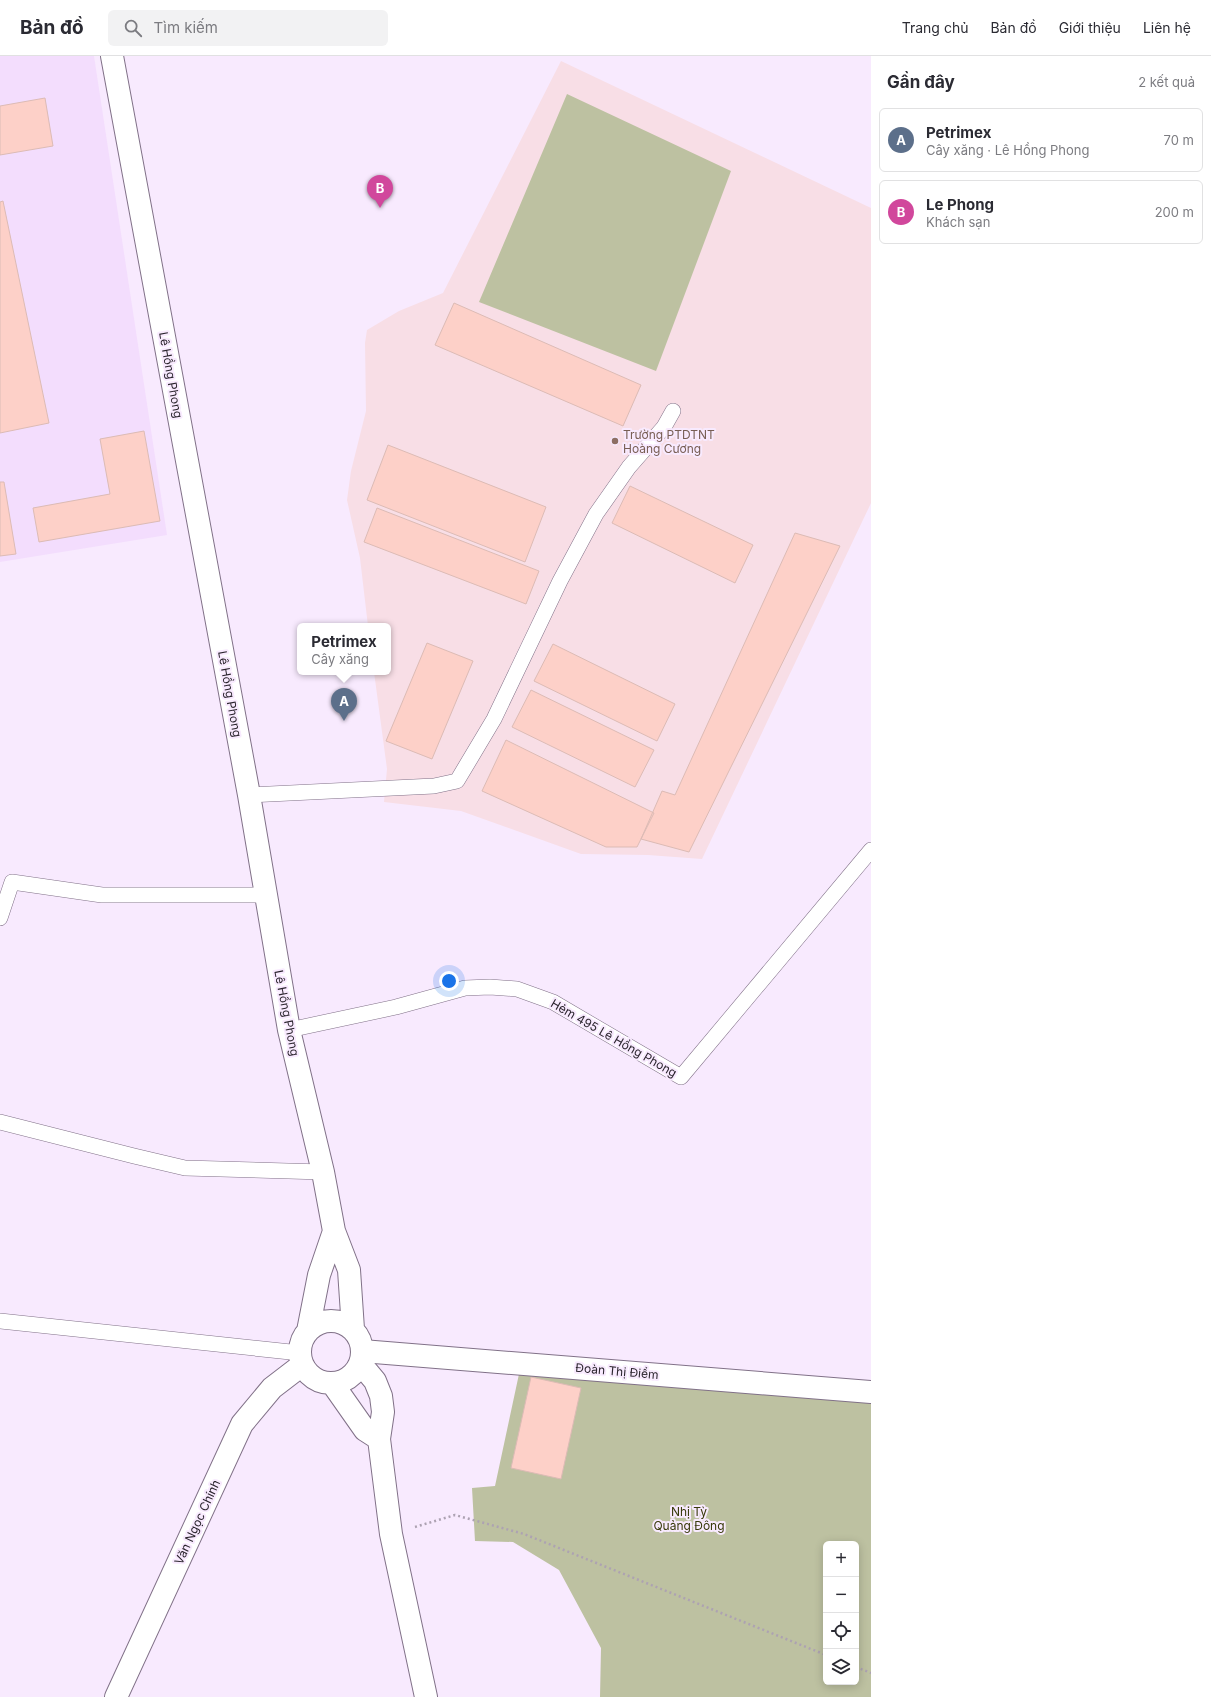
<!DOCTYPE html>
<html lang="vi">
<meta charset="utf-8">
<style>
:root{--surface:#fff;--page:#f2f2f3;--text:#2b2b33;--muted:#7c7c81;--line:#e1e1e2;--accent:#1a73e8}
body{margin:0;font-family:Inter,sans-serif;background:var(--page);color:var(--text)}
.controls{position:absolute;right:12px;bottom:12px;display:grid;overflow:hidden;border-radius:6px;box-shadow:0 2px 10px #0003}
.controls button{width:36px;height:36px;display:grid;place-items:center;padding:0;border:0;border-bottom:1px solid var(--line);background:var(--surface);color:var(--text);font:20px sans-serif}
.you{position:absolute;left:449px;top:925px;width:14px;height:14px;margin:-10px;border:3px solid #fff;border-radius:50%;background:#1a73e8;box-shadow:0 0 0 6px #1a73e833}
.badge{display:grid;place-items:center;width:26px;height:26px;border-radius:50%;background:var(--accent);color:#fff;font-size:13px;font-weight:700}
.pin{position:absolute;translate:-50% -33px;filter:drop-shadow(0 1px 2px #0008)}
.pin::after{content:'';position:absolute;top:21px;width:14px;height:12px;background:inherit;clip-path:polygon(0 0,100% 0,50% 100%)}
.popup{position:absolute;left:297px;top:567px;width:94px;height:52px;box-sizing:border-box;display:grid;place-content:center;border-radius:6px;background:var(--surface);filter:drop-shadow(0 1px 3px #0005);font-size:13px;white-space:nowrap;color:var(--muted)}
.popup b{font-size:15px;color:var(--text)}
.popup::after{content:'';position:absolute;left:50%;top:100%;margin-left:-8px;border:8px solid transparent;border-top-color:var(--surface)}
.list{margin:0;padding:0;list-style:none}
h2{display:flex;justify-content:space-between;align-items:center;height:52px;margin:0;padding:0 16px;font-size:17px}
h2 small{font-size:13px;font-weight:400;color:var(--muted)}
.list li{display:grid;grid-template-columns:26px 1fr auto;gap:12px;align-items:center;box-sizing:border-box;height:64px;margin:0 8px 8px;padding:0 8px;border:1px solid var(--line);border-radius:6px}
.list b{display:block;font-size:15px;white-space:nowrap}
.list p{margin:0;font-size:13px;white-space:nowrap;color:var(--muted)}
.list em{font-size:13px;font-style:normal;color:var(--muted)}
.icon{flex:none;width:22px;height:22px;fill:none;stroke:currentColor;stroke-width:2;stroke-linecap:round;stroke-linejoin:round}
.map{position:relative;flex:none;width:871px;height:1641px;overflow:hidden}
header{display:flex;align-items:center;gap:24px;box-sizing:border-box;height:56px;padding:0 20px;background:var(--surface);border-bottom:1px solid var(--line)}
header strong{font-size:19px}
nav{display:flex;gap:22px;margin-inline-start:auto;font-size:14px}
.search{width:280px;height:36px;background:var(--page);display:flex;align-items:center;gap:10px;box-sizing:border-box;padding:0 14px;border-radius:6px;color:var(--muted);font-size:15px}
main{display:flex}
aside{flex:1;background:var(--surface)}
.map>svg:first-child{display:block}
</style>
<header>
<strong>Bản đồ</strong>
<div class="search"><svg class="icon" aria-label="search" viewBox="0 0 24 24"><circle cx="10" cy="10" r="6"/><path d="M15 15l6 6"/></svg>Tìm kiếm</div>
<nav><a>Trang chủ</a><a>Bản đồ</a><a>Giới thiệu</a><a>Liên hệ</a></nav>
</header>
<main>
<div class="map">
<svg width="871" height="1641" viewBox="0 0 871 1641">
<rect width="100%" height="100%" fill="#f8eafe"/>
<!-- built -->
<path fill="#f3ddfd" d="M0 0H94L167 479 0 506Z"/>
<!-- education -->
<path fill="#f8dee6" d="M561 5 871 152V447L702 803 648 799 581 798 461 755 384 746 387 713 374 616H388V570H368L360 502 347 444 351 415 366 355 365 287 367 274 399 255 443 237Z"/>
<!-- green -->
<path fill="#bdc1a1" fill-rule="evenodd" d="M567 38 731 115 656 315 479 246Z
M522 1304 871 1341V1641H600L601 1592 559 1514 513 1486 475 1485 472 1432 495 1430ZM826 1488H856V1626H826Z"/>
<!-- building -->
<path fill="#fdd0c8" stroke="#dcbbb5" d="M45 42 53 90 0 99V50Z
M3 145 49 367 0 377V146Z
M454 247 641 329 623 370 435 289Z
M144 375 160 465 39 486 33 452 110 438 100 383Z
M388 389 546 451 525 506 367 444Z
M0 426H4L16 498 0 500Z
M630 430 753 489 735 527 612 467Z
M377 452 539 515 526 548 364 486Z
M795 477 840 490 689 796 641 783 662 735 675 739Z
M427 587 473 605 432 703 386 685Z
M553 588 675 648 657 685 534 625Z
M531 634 654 694 635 731 512 671Z
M506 684 654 757 637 791H606L482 735Z
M531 1321 581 1332 561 1423 511 1412Z"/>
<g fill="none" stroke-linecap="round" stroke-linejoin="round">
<defs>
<path id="service" d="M249 739 434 730 457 725 494 663 560 525 596 458 629 411 664 371 673 355
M0 862 12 826 102 839H266
M289 974 396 951 465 932 490 931 517 933 553 946 681 1021 871 794
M0 1066 134 1100 185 1112 323 1116
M0 1265 300 1297"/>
<path id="tertiary" d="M362 1295 871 1336
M116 1641 242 1368 272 1332 302 1309"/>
<path id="secondary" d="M112 0 249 739 289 974 323 1116 334 1175 349 1214 353 1273
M300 1296a31 31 0 1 1 62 0a31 31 0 1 1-62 0Z
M308 1275 319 1219 334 1175
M360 1307 375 1325 381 1340 383 1356 379 1383 391 1478 426 1641
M332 1327 365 1374 379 1383"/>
</defs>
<!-- service casing -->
<use href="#service" stroke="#817188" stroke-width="16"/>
<!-- tertiary casing -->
<use href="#tertiary" stroke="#817188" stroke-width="24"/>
<!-- secondary casing -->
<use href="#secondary" stroke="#817188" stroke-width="24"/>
<!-- path -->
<path stroke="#ada2b2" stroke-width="2.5" stroke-dasharray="2 3" stroke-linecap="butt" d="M415 1471 455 1459 524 1478 826 1599
M856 1611 871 1617"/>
<!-- service -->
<use href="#service" stroke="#fff" stroke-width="15"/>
<!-- tertiary -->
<use href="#tertiary" stroke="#fff" stroke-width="22"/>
<!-- secondary -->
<use href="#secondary" stroke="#fff" stroke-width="22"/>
</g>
<!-- markers -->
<circle fill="#8d6e63" stroke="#f8eafe" stroke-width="1.5" cx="615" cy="385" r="4"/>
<g text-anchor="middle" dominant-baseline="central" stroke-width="4" stroke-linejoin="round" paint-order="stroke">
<!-- street labels -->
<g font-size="12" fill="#2a242d" stroke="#f8eafe">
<text transform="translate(171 319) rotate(80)">Lê Hồng Phong</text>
<text transform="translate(230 638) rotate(80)">Lê Hồng Phong</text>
<text transform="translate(287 957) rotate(79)">Lê Hồng Phong</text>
<text transform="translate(614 982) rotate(30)">Hẻm 495 Lê Hồng Phong</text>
<text transform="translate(617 1315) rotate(5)">Đoàn Thị Điểm</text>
<text transform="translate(197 1466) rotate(-65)">Văn Ngọc Chính</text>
</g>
<!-- education labels -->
<g font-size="12" fill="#785e54" stroke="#f8eafe" text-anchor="start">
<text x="623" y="378">Trường PTDTNT<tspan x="623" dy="14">Hoàng Cương</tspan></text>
</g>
<!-- park labels -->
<g font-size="12" fill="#373909" stroke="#f8eafe">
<text x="689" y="1455">Nhị Tỳ<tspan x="689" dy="14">Quảng Đông</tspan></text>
</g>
</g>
</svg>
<div class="controls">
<button>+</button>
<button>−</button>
<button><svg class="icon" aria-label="locate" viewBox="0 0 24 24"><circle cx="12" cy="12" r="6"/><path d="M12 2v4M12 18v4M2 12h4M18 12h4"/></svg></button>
<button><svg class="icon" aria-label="layers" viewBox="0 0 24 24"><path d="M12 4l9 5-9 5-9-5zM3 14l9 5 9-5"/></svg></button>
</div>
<div class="you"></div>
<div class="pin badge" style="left:344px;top:665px;background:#5c6f8a">A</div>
<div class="popup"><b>Petrimex</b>Cây xăng</div>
<div class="pin badge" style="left:380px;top:152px;background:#d1479c">B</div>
</div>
<aside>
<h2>Gần đây<small>2 kết quả</small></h2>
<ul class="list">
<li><span class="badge" style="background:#5c6f8a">A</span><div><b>Petrimex</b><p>Cây xăng · Lê Hồng Phong</p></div><em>70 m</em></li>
<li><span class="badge" style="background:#d1479c">B</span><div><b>Le Phong</b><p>Khách sạn</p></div><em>200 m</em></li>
</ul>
</aside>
</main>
